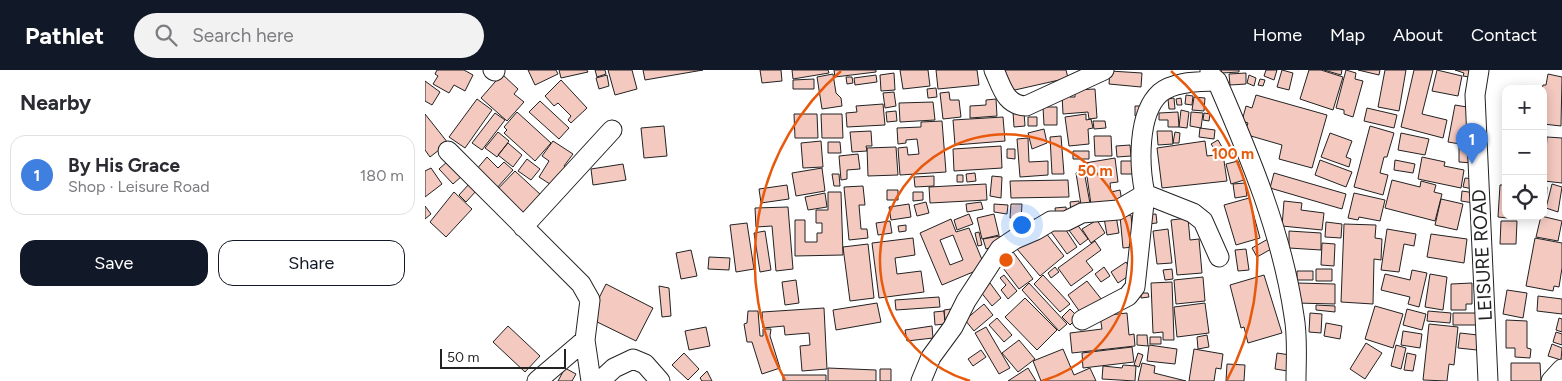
<!DOCTYPE html>
<meta charset="utf-8">
<style>
:root{--surface:#fff;--page:#f2f2f3;--text:#2b2b33;--muted:#7c7c81;--line:#e1e1e2;--accent:#111827}
body{margin:0;font-family:Figtree,sans-serif;background:var(--page);color:var(--text)}
.controls{position:absolute;right:15px;top:15px;display:grid;overflow:hidden;border-radius:10px;box-shadow:0 2px 12px #0003}
.controls button{width:45px;height:45px;display:grid;place-items:center;padding:0;border:0;border-bottom:1px solid var(--line);background:var(--surface);color:var(--text);font:25px sans-serif}
.scale{position:absolute;left:15px;bottom:12px;width:126px;box-sizing:border-box;padding-left:5px;border:2px solid #222;border-top:0;font-size:14px;line-height:18px;white-space:nowrap;color:#222;-webkit-text-stroke:4px #fff;paint-order:stroke}
.you{position:absolute;left:596px;top:154px;width:18px;height:18px;margin:-12px;border:4px solid #fff;border-radius:50%;background:#1a73e8;box-shadow:0 0 0 8px #1a73e833}
.badge{display:grid;place-items:center;width:32px;height:32px;border-radius:50%;background:var(--accent);color:#fff;font-size:16px;font-weight:700}
.pin{position:absolute;translate:-50% -41px;filter:drop-shadow(0 1px 2px #0008)}
.pin::after{content:'';position:absolute;top:26px;width:18px;height:15px;background:inherit;clip-path:polygon(0 0,100% 0,50% 100%)}
.list{margin:0;padding:0;list-style:none}
h2{display:flex;justify-content:space-between;align-items:center;height:65px;margin:0;padding:0 20px;font-size:21px}
h2 small{font-size:16px;font-weight:400;color:var(--muted)}
.list li{display:grid;grid-template-columns:32px 1fr auto;gap:15px;align-items:center;box-sizing:border-box;height:80px;margin:0 10px 10px;padding:0 10px;border:1px solid var(--line);border-radius:15px}
.list b{display:block;font-size:19px;white-space:nowrap}
.list p{margin:0;font-size:16px;white-space:nowrap;color:var(--muted)}
.list em{font-size:16px;font-style:normal;color:var(--muted)}
.actions{display:flex;gap:10px;padding:15px 20px}
.actions a{flex:1;padding:11px 0;border:1px solid var(--accent);border-radius:15px;text-align:center;font-size:18px;color:var(--accent)}
.actions .main{background:var(--accent);color:#fff}
.icon{flex:none;width:28px;height:28px;fill:none;stroke:currentColor;stroke-width:2;stroke-linecap:round;stroke-linejoin:round}
.map{position:relative;flex:none;width:1137px;height:311px;overflow:hidden}
header{display:flex;align-items:center;gap:30px;box-sizing:border-box;height:70px;padding:0 25px;background:var(--accent);color:#fff}
header strong{font-size:24px}
nav{display:flex;gap:28px;margin-inline-start:auto;font-size:18px}
.search{width:350px;height:45px;background:var(--page);display:flex;align-items:center;gap:12px;box-sizing:border-box;padding:0 18px;border-radius:28px;color:var(--muted);font-size:19px}
main{display:flex}
aside{flex:1;background:var(--surface)}
.map>svg:first-child{display:block}
</style>
<header>
<strong>Pathlet</strong>
<div class="search"><svg class="icon" aria-label="search" viewBox="0 0 24 24"><circle cx="10" cy="10" r="6"/><path d="M15 15l6 6"/></svg>Search here</div>
<nav><a>Home</a><a>Map</a><a>About</a><a>Contact</a></nav>
</header>
<main>
<aside>
<h2>Nearby<small></small></h2>
<ul class="list">
<li><span class="badge" style="background:#3f7fe0">1</span><div><b>By His Grace</b><p>Shop · Leisure Road</p></div><em>180 m</em></li>
</ul>
<div class="actions"><a class="main">Save</a><a>Share</a></div>
</aside>
<div class="map">
<svg width="1137" height="311" viewBox="0 0 1137 311">
<rect width="100%" height="100%" fill="#fff"/>
<!-- building -->
<path fill="#f3c9c0" stroke="#222" fill-rule="evenodd" d="M12 0H39L48 5 40 21 29 15 24 23 8 14 13 6 10 4Z
M103 0H131L133 4 110 15Z
M134 0H162L163 2 136 8Z
M170 0H180L181 4 172 7Z
M183 0H207L212 19 190 25Z
M218 0H278L220 10Z
M335 0H356L357 11 337 13Z
M367 0H403L404 3 368 9Z
M409 0H451V2L410 7Z
M475 0H503L505 16 478 19Z
M511 0H552L554 15 513 19Z
M576 0H641L643 8 581 22Z
M796 0H814V2L797 3Z
M841 0H852L849 10 839 6Z
M857 0 868 3 864 20 852 17Z
M884 0H896L918 7 908 40 875 29Z
M899 0H917L916 5Z
M921 0 931 3 930 9 938 11 928 47 919 44V40L911 38Z
M933 0H955L954 5Z
M960 0H981L974 41 953 37Z
M989 0H1008L997 44 1022 50 1018 68 976 57Z
M1012 0 1037 6 1033 26 1007 21Z
M1030 0H1045L1044 7 1038 6 1039 3Z
M685 1 717 3 716 17 684 14Z
M469 3 470 20 456 21 455 5Z
M821 3V14L805 15 804 4Z
M77 4 93 19 89 24 99 32 82 51 56 28Z
M408 4 411 23 416 28 417 36 397 39 392 7Z
M1123 4 1137 7 1136 56 1118 54 1121 34H1118L1117 19 1118 15H1121Z
M182 5 184 16 174 19 171 8Z
M451 5 452 12 430 15 429 8Z
M824 5 831 8 829 16 822 13Z
M421 7H427L428 13 422 14Z
M389 9V19H368V10Z
M835 9 840 10 838 16 833 15Z
M136 10 162 38 146 53 143 50 146 46 133 33 129 36 120 26Z
M0 11 15 22 7 35 0 31Z
M511 18 512 27 503 28 502 19Z
M670 19 672 48 664 49 663 42 638 44 637 24 645 23V27H650V20Z
M469 22 471 36 460 38 458 23Z
M524 22 525 30H534L536 47 518 49 515 23Z
M761 25 768 26 767 35 760 34Z
M831 25 902 45 887 98 854 89 857 75 819 64 823 53 817 51 821 36 827 38Z
M769 27 780 28 779 41 767 40Z
M749 28 750 39H744L743 29Z
M756 28 757 35H752L751 29Z
M52 29 67 40 40 78 24 67Z
M571 29 572 46 545 48V36L561 35V30Z
M115 31 144 58 134 69 104 42Z
M508 32 510 50 475 52 474 33Z
M458 34 460 55 422 57 421 43 432 42 431 36Z
M1030 35 1048 38 1047 73 1042 72 1041 75 1023 72Z
M710 36H720V46H710Z
M618 37H632V55H619Z
M942 38 972 45 969 58 939 51Z
M756 40 764 42 762 58 754 57Z
M471 41 472 51 462 52 461 42Z
M92 42 126 73 110 91 79 63 82 60 79 57Z
M588 42H599L600 56 589 57Z
M753 42 754 57H743V50H734V43Z
M766 42 778 43 776 58 765 56Z
M70 43 80 50 57 80 47 73Z
M779 43 785 44 784 51 778 50Z
M0 44 23 73 5 87 0 80Z
M369 44H392L393 68H370Z
M396 44H417L418 68H397Z
M661 44V50L666 49 668 58 663 59 664 74 644 76 640 47Z
M578 47 580 71 530 75 528 50Z
M603 47H612V56H603Z
M517 51 521 102 475 105 473 78 482 77 483 85 494 84 492 69 481 70V73L473 74 472 58 496 57V52Z
M668 51H680L681 58 669 59Z
M239 56 242 86 219 88 216 58Z
M945 56 969 63 962 87H959L955 103 963 105 958 125 929 117Z
M775 58 790 60 789 69 774 67Z
M619 59 622 73 607 79 603 63Z
M446 61 447 76H441L442 81 427 82 425 62Z
M732 61H747L748 74 733 75Z
M73 62 84 71 72 87 60 78Z
M750 62 755 63 754 73H748Z
M905 63 927 71 921 87 926 89 924 97 896 87Z
M976 63 1004 69 1000 85 973 80Z
M636 66 639 104H627L625 67Z
M669 66H686L687 86H670Z
M1122 67 1137 68V113L1119 111Z
M603 68 604 92 623 91V105L595 107 592 69Z
M793 70 797 77 791 81 786 74Z
M128 71 148 84 139 96 144 99 131 118 114 107 124 91 117 86Z
M396 71 398 97 378 98 376 73Z
M780 71 782 86 798 84 802 111 737 118 732 78Z
M403 72H415L416 83H403Z
M83 73 97 85 88 97 73 85Z
M705 75 706 86 692 87 691 76Z
M576 76 577 98 529 101 528 79Z
M1034 76 1048 77V93L1034 92Z
M471 77 473 105 443 106 442 78Z
M582 79H590V89L582 88Z
M648 81H664V89H648Z
M433 84 435 99 422 100V109L416 110 414 86Z
M62 87 73 98 79 92 88 100 71 119 51 100Z
M997 87 1020 92 1019 96 1039 100 1036 118 993 109Z
M690 88 693 112 685 113 686 122 695 120 698 137 667 141 660 93Z
M102 89 115 99 106 110 93 101Z
M895 90 927 102 921 117 890 105Z
M970 90 990 94 988 103 969 100Z
M23 91 37 106 28 114 14 99Z
M696 91H710V104H696Z
M813 91 819 110 806 114 801 94Z
M198 94 201 110 168 115 166 99Z
M6 98 17 114 0 127V101Z
M397 98 400 121 371 126 367 103Z
M90 101 116 125 97 146 70 122Z
M659 101 666 139 657 141 651 103Z
M550 103 551 111 542 112 541 104Z
M849 103 921 124 917 139 845 118Z
M407 104H414L415 116H409Z
M532 105H538V112H532Z
M509 106V116L490 117 489 107Z
M567 106 577 107 576 128 565 126Z
M1040 108 1050 109 1048 119 1038 117Z
M643 110 644 127 586 128 585 111Z
M967 110 995 117 996 111 1011 115 1009 122 1017 124 1010 151 960 138Z
M45 113 52 120 41 132 34 125Z
M820 113 822 126 810 128 808 114Z
M561 114 562 130 505 133 504 117Z
M1127 114 1137 117 1133 142 1121 138Z
M362 115 364 129 336 133 334 119Z
M1075 115H1081V146H1093V149L1073 147Z
M438 116 440 135H434L436 159H442L443 168 424 170 419 117Z
M1118 117H1122L1121 136H1118Z
M462 120H473V130H462Z
M1037 121 1050 123 1049 133 1036 131Z
M29 122 47 139 21 167 5 152Z
M403 122H416L418 185 370 186V150H380V172H392V163H397V153H391V140H403Z
M488 122H498V130L488 131Z
M400 123 402 137 383 140 380 127Z
M929 123 960 130 955 151 934 147 933 150 923 148Z
M824 128 835 168 811 175 799 135Z
M1016 129 1038 134 1032 160 1010 155Z
M654 131 655 141H646L645 132Z
M859 131 877 133 876 140 899 143 897 160 857 156Z
M501 132 504 143 492 146 489 135Z
M556 132 558 139 542 142 541 134Z
M484 134 486 147 466 150 464 137Z
M569 134 583 135 582 144 569 142Z
M586 134H597L596 149 585 148Z
M0 136 6 144 0 149Z
M363 137 368 199 351 201 347 156 331 157 330 138Z
M641 137 642 145 631 146 630 138Z
M544 144 548 154 532 160 529 150Z
M569 144 574 165 557 169 552 148Z
M731 144 732 153 722 154 721 145Z
M706 145 709 177 698 178 695 146Z
M691 146 694 163 682 165 679 148Z
M1116 146 1137 151 1133 171 1111 167Z
M763 148 765 170 774 169 777 203 752 205 746 150Z
M526 149 531 162 544 158 560 197 517 215 495 163ZM528 165 538 190 525 195 515 170Z
M610 149 612 159 601 160 599 151Z
M648 149 663 169 655 175 640 155Z
M672 150 680 163 666 173 657 159Z
M465 151 467 163 453 165 451 153Z
M1076 151H1092L1091 174H1075Z
M901 152 917 154 916 168 900 167Z
M322 153 329 199 311 202 305 155Z
M637 154 652 177 642 184 626 162Z
M919 154 951 155 950 168 957 169 956 190 949 189 948 234 916 232Z
M481 155V161L474 162 473 156Z
M617 158 639 186 615 206 592 179Z
M743 159 747 193 732 194 728 161Z
M962 159 991 164 989 176 979 174 974 202 956 200Z
M340 161 346 200 335 202 329 163Z
M864 161 896 163V180L864 178Z
M554 162 557 175 553 176 550 163Z
M1006 164 1042 169 1039 193 1002 187Z
M575 166 577 174 561 179 558 169Z
M488 168 490 185 470 188 472 204 496 201 499 222 454 228 447 173Z
M1110 168 1137 173V198L1134 217 1129 216 1128 221 1101 216Z
M843 169 848 178 832 187 827 178Z
M670 171 676 180 661 191 668 200 646 216 633 198Z
M897 173 910 174 909 196 896 195Z
M443 174 449 228 425 231 418 177Z
M586 179 608 209 594 219 572 190Z
M821 179 824 200 813 201 810 180Z
M266 180 272 206 256 209 251 183Z
M284 187 305 188 304 200 283 199Z
M701 192 708 203 693 213 686 202Z
M630 197 634 202 626 208 623 203Z
M679 197 685 206 676 212 670 204Z
M747 199 748 209 740 210 738 200Z
M891 199H907V211H891Z
M987 200 1002 203 994 237 983 234 985 227 956 220 960 204 985 210Z
M872 201H888V210H872Z
M1005 204 1022 207 1018 240 1000 237Z
M579 205 592 221 583 229 576 220 581 215 575 208Z
M618 205 645 234 635 242 609 214Z
M839 205 857 263 823 273 819 257 816 258 805 215Z
M778 207 780 231 751 234 749 210Z
M371 210 374 233 360 235 357 212Z
M662 211 677 230 657 245 643 225Z
M747 212 749 270H738V262L728 263 726 213Z
M565 213 576 228 567 236 555 221Z
M604 213 642 254 634 261 597 220Z
M871 213 910 214V234L871 233Z
M1047 213V234H1041V240H1026V214Z
M181 214 228 238 211 271 164 248Z
M234 216 244 218 246 246 237 247Z
M1082 220 1102 223 1098 248 1078 244Z
M716 223H723L724 227 716 228Z
M1113 226 1137 229V244L1112 241Z
M514 227 515 237 471 240 470 230Z
M600 228 632 260 612 280 580 247Z
M452 233 456 252 411 260 408 240Z
M780 233 784 263 752 267 749 237Z
M559 234 568 245 549 261 540 250Z
M891 235 910 236V242L891 240Z
M950 236 978 244 968 278 940 269Z
M399 238 402 299 377 301 375 276 385 275 384 263 360 265 359 256 338 258 337 242Z
M526 239 527 249 520 250 519 240Z
M645 239 653 247 645 255 637 247Z
M982 239 1001 244 997 260 978 255Z
M323 241H333L335 266H338V259H346L345 266 355 298 337 304 327 272H322L319 254 322 253Z
M519 241 520 254 510 255 509 242Z
M1003 241 1026 243 1025 253 1002 251Z
M702 243 704 265 709 264 710 276 647 283 645 263 677 259 675 246Z
M885 243 897 244 896 263 884 262Z
M1028 243H1051V255H1028Z
M572 248 587 265 579 272 564 255Z
M1134 248 1137 249V262L1131 260Z
M1081 250 1102 251V278L1106 279 1105 288 1090 287V278H1081Z
M901 253 917 256 915 269 899 266Z
M1004 254 1033 257 1029 295 1024 294 1022 311 998 310Z
M83 256 115 286 100 302 68 272Z
M507 256 508 268 482 271 480 260Z
M281 257 285 276 264 280 260 261Z
M561 257 585 298 574 304 550 263Z
M978 261 997 264 995 278 976 275Z
M1131 262 1137 264V275L1128 272Z
M1035 263 1053 265 1052 280 1033 278Z
M712 265H722L723 276 712 275Z
M782 265 784 277 773 279 772 267Z
M725 267H736V274H725Z
M594 270 610 289 593 302 577 283Z
M941 273 957 283 940 309 925 299Z
M1127 274 1137 278 1136 290 1123 286Z
M724 275 752 279 750 294 722 291Z
M971 275 981 278 976 299 966 296Z
M707 277 709 292 658 298 657 283Z
M638 279 649 305 665 298 671 311H616L608 291Z
M769 279 798 284 796 299 791 298 789 311H764Z
M556 280 561 287 548 296 543 289Z
M259 283 274 299 263 310 247 295Z
M713 283 718 285 714 297 709 295Z
M852 283 865 285 863 301 850 299Z
M982 283 991 285 988 301 979 300Z
M717 293 730 296 729 303 761 311H713Z
M1086 293H1115L1116 311H1086Z
M802 294 820 295 819 311H801Z
M698 295 711 296 710 311 677 309 678 296 697 298Z
M140 298 151 304 147 311H133Z
M403 298 451 300V311H403Z
M603 298 611 311H583Z
M455 299H466V311H455Z
M282 301 287 311H277L275 308Z
M358 305H401V311H358Z"/>
<g fill="none" stroke-linecap="round" stroke-linejoin="round">
<defs>
<path id="minor" d="M68 0 70 1
M569 0C577 17 580 35 601 36L679 0
M1054 0 1050 25 1063 311
M785 1V5L792 11C825 87 857 163 869 246 873 267 871 290 871 311
M23 81 156 214 165 230 160 270 112 311
M98 157 187 60
M657 250 703 226 710 217 720 124 768 143 778 151 794 187
M160 270 166 311
M175 311 189 298 208 289 220 294 235 311
M496 311 506 287 528 257 541 231 575 179 590 169 611 160 626 151H641L657 143 693 140 720 124C714 96 712 44 735 23 749 11 775 12 792 11
M1126 311 1137 299"/>
</defs>
<!-- minor casing -->
<use href="#minor" stroke="#222" stroke-width="21"/>
<!-- minor -->
<use href="#minor" stroke="#fff" stroke-width="19"/>
</g>
<!-- distance rings -->
<g fill="none" stroke="#e8590c" stroke-width="2.5">
<path d="M545 311A126 126 0 1 1 617 311"/>
<path d="M360 310A251 251 0 0 1 416 1M746 1A251 251 0 0 1 802 310"/>
</g>
<g text-anchor="middle" dominant-baseline="central" stroke-width="4" stroke-linejoin="round" paint-order="stroke">
<!-- street labels -->
<g font-size="19" fill="#222" stroke="#fff">
<text transform="translate(1057 185) rotate(-93)">LEISURE ROAD</text>
</g>
</g>
<circle cx="581" cy="190" r="8" fill="#e8590c" stroke="#fff" stroke-width="2.5"/>
<g font-size="15" text-anchor="middle" font-weight="bold" fill="#e8590c" stroke="#fff" stroke-width="4" stroke-linejoin="round" paint-order="stroke">
<text x="808" y="89">100 m</text>
<text x="670" y="106">50 m</text>
</g>
</svg>
<div class="controls">
<button>+</button>
<button>−</button>
<button><svg class="icon" aria-label="locate" viewBox="0 0 24 24"><circle cx="12" cy="12" r="6"/><path d="M12 2v4M12 18v4M2 12h4M18 12h4"/></svg></button>
</div>
<div class="scale">50 m</div>
<div class="you"></div>
<div class="pin badge" style="left:1047px;top:94px;background:#3f7fe0">1</div>
</div>
</main>
